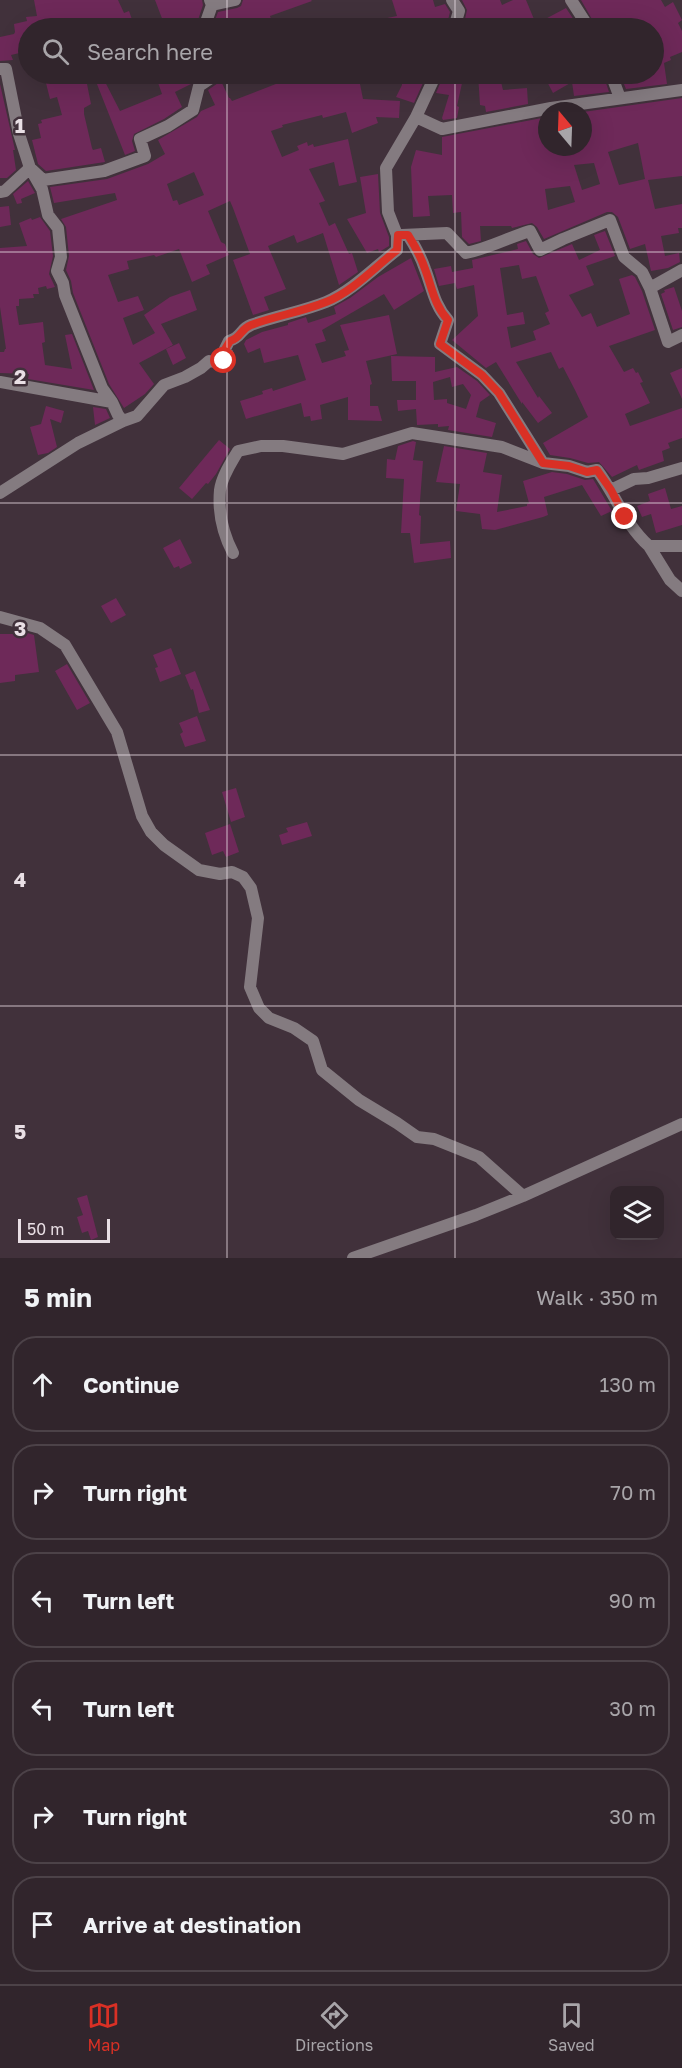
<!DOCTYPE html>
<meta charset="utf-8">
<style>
:root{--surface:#31252c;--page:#3d3138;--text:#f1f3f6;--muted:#a8a5a9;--line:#4c4248;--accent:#d93025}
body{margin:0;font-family:"Golos Text",sans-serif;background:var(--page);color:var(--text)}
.controls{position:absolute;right:18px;bottom:18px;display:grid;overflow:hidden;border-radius:12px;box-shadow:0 6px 24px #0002}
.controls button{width:54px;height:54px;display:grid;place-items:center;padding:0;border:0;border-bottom:2px solid var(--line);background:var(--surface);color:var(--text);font:30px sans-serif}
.compass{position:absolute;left:538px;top:102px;width:54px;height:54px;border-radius:50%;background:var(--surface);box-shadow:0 6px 24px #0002;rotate:341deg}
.scale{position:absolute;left:18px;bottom:15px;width:92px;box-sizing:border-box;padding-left:6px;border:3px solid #e9dfe5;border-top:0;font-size:16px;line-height:21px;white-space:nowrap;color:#e9dfe5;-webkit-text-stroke:4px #41313b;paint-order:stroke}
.stop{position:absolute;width:18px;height:18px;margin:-14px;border:4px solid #d93025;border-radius:50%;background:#fff}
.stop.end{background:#d93025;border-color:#fff;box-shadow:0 2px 6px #0008}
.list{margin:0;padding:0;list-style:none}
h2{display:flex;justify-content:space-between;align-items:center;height:78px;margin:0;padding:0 24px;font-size:26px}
h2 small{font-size:20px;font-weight:400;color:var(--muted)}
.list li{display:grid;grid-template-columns:39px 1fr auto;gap:18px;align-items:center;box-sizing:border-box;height:96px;margin:0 12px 12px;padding:0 12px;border:2px solid var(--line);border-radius:24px}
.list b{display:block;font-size:22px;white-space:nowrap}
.list em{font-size:20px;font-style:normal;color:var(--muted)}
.icon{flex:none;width:33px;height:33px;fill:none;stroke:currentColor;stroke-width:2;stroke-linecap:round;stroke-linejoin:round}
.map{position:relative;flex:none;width:682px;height:1258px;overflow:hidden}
.search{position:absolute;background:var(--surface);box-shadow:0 6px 24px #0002;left:18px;right:18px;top:18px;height:66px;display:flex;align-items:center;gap:15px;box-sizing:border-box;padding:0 21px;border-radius:33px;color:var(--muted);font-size:22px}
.sheet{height:726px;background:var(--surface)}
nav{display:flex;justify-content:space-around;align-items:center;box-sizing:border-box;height:84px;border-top:2px solid var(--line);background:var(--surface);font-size:16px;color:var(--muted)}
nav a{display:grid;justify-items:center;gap:3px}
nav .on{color:var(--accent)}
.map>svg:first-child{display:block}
</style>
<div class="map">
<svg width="682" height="1258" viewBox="0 0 682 1258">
<rect width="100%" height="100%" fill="#41313b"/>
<!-- building -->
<path fill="#6e2959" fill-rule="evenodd" d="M34 0H118L124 13 129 11 135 28H29L28 27V51L11 55 13 60 0 61V37L14 34 15 32 14 24 27 21 26 17 37 16Z
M155 0H202L203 5 198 20 199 28H146L163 21Z
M243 0H311L312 1 270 16 274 28H215L214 23 218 12 237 8 241 6Z
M392 0H433L435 7 445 4 450 12 447 24 433 28H359L358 24 397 16Z
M462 0H500L502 5 513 0H526L536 24 566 8 578 26 572 28H477V25H474L473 28H463L467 10Z
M581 0H661L665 7 673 2 682 20 678 23 682 31V52L670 57 671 60 664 63 667 84 626 89 620 74H654V28H597Z
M63 74H84L89 84H87L91 104 84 108V114L92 148 93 150 101 148 105 162 46 171 38 164 32 140 41 138 38 124 42 123 41 120 62 115 57 97 50 99 45 79Z
M93 74H101L120 111 162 94 155 74H203L194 79 191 84 175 92 182 107 164 119 134 134 132 141 135 151 125 155Z
M298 74H358L363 99 400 101 399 118 376 117 378 123 352 133 346 112 323 118 322 115 282 125 283 127 271 131 282 157 299 150 297 146 307 142 308 146 313 144 314 147 348 139 357 182 339 186 334 162 309 169 325 201 319 203 329 226 335 223 349 254 352 253 358 272 339 285 323 233 297 243 294 235 268 246 286 289 264 297 269 310 253 315 233 260 250 254 233 208 230 201 208 211 221 242 225 244 229 255 206 265 210 274 192 282 179 249 156 257 154 255 127 261 129 269 108 275 118 302 138 296 144 310 123 318 133 345 155 333 144 315 170 297 190 290 197 310 161 324 173 345 139 363 154 384 145 394 124 408 109 384 73 293 71 281 66 270 69 256 66 227 61 219 117 200 115 193 54 203 50 187 107 179 148 164 165 154 158 140 197 117 201 111 215 105 208 90 221 81 229 98H230L232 101 281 82 280 79ZM194 172 204 195 179 205 177 200 173 201 167 184Z
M401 74H427L414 103 396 97 402 85Z
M444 74H464L457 106 459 107 457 118 443 120 442 118 449 95 436 93Z
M478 74H499L503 90 527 88 528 104 486 112 485 106 480 105Z
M543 74H603L609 92 574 96 572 82 553 93Z
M0 84 15 150H13L16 170 7 178H0Z
M682 98V176L648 180 655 209 682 204V228H678L679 233 661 236 665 256 679 253 680 262 668 268 651 271 645 244 630 249 618 217 612 212H607L544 239 537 227 532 223 512 228 511 226H480L481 241 469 244 462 237 461 212 453 213 452 195 428 196 430 216 413 217 411 167 416 150 442 155V137L547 117V148L583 147V112ZM638 143 645 179 619 185 608 152ZM594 163 600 184 582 190 574 165ZM570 186 575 202 548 210 545 189Z
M378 174 380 213 389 237V246L379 252 378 249 367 253 347 219 366 213 360 177Z
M28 181 35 193 21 199 22 203 17 204 13 194Z
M9 206 11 225 0 227V207Z
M40 217 50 231 53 256 49 274 55 287 47 289 46 286 38 288 39 294H33L34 298 19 299V306H16L19 325 43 322 45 342 42 343 45 365 72 369 65 335 72 334 94 390 28 379 29 374 0 373V352H4L5 349H6L0 307V248L27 246 19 223 31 218 32 220Z
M605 231 615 256 586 266 594 285 569 295 582 317 591 313 597 327 630 314 619 279 632 275 635 277 642 291 655 330 609 346 624 372 633 368 636 373 638 372 643 382 640 383 650 403 625 414 630 426 682 408V438L668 443 670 448 662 451 664 461 639 470 637 465 612 477 599 462 588 463 570 458 550 455 543 443 588 417 575 390 563 367 559 369 551 352 516 362 538 398 539 396 552 413 538 423 522 402V404L496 362 486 368 452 340 478 316 474 285 457 289 455 283 439 286 434 269 451 266 452 272 473 268 472 260 518 249 517 244 526 241 533 254 539 258 572 244 579 260 600 250 594 235ZM519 265 522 279 536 276 549 311 545 313 550 324 533 331 536 340 511 348 507 327 525 324 523 312 507 315 500 268Z
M411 258 424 291 394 310 384 294 322 330 326 341 315 344 322 363 346 356 344 351 349 350 340 325 389 315 397 354 366 361 372 384 370 385V406H378L382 421 348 420V397L320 405 322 419 311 421 310 416 304 417 301 403 246 419 240 401 263 394 262 391 272 388 273 391 306 380 298 355 264 363 260 348 248 353 244 344 246 340 262 332 288 325V323L306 317 308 323 336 314 334 307 350 298 378 277Z
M674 287 682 311V327L673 330 661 294 665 292 664 290Z
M179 343 186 358 173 365 166 349Z
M391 356 435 357V372L457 367 477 381 490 395 480 402 476 417 496 423 492 437 448 430 449 426 438 427V424L417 425 416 409 398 411 397 400H416V381H392ZM450 377 452 387 463 384 471 395 466 409 447 403V399L434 400 433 382Z
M682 368V399L670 373Z
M46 406 64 411 61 423 50 419 57 447 48 453 38 455 30 427 41 424Z
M93 407 106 409 110 418 95 425Z
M219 440 230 449 216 474 208 484 206 483 192 499 179 488Z
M413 441 416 442 413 460 423 461 419 515 421 516 420 544 450 541 451 558 414 563 410 533H401L404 479 386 478 387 459 395 460 398 446Z
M444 446 487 453 483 472 502 475 497 512 527 506V504L529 503 523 481 552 472 567 474 585 480 593 479 612 511 601 516 582 485 544 497 548 515 543 517 495 530 482 529 480 514 456 511 460 484 436 482Z
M665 488 671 509 682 506V525L656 533 651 514 642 517 637 506 650 501 648 494Z
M180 539 192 563 180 569 179 566 174 568 163 548Z
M116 598 126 615 111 623 101 606Z
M21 631 34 635 39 672 15 675V681L0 683V634H20Z
M171 648 181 674 160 682 155 668 158 667 153 655Z
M67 664 90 703 77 710 55 671Z
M195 671 210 710 199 713 193 689 191 690 185 675Z
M197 716 206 741 185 747 180 734 183 732 179 723Z
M236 788 245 817 231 822 222 792Z
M307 822 312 836 282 845 279 835 288 832 286 828Z
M230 824 239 852 226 857 223 851 212 855 205 833Z
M87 1195 98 1237 91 1240 88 1231 82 1233 77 1217 83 1215 77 1198Z"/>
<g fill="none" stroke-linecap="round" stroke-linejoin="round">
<!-- minor -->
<path stroke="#847b80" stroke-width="12" d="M210 0 212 5 235 0
M452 0 459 11 454 28
M571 0 589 28
M207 28 206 22 212 5
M0 69H6L19 134 30 168 42 189 48 215 58 228 61 257 57 271 63 283 65 295 102 388 112 402
M611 74 620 98
M416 117 442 129 551 108 682 90
M0 192 5 191 30 168 43 180 104 171 145 156 140 139 168 126 193 110 199 86 217 74
M402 235 447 233 466 253C490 248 507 238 530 231L540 250 563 239 610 220 624 257 642 272 650 288 668 342 682 335
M408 235C415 246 421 257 425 269 432 287 434 305 448 320L440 344 482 375 499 393 543 463 569 466 587 472 597 470C616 495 625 525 649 546H682
M650 288 682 270
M0 382 112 402 118 415 123 421
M611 490 634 479 648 478 682 468
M0 493 78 443 123 421 137 416 164 385 185 377 201 368 209 361C218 363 222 362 228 355L225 349 229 341C242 337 240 329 251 325 275 316 301 312 326 302 352 291 375 267 397 250V235L388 212 386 168 416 117 436 74
M649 546 670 580 682 591
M233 553C223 534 218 512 220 490 222 476 231 463 238 451L261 446H283L343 454 412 433 502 447 543 463
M0 617 40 628 65 645 117 732 142 816 151 832 164 845 199 870 220 874 232 872 243 877 251 888 258 918 250 987 259 1008 269 1018 294 1028 313 1041 322 1070 359 1100 397 1123 417 1137 434 1139 479 1157 523 1196
M353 1258 476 1215 523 1196 682 1124"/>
</g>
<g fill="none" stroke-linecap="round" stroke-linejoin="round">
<!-- route -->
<path stroke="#d93025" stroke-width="8" d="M224 361 228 355 225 349 230 341C242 337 240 329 251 325 275 316 301 312 326 302 352 292 375 267 397 250L398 235H408C415 246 421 257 425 269 432 287 434 305 448 320L440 344 482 375 499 393 543 463 569 466 587 472 597 470 611 490 625 517"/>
</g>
<!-- grid -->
<path fill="none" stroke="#e9dfe5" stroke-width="1.5" stroke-opacity="0.55" d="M227 0V28M455 0V28M227 74V1258M455 74V1258M0 252H682M0 503H682M0 755H682M0 1006H682"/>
<g font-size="20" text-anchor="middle" font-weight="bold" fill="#e9dfe5" stroke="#41313b" stroke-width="5" stroke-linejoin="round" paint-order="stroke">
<text x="20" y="133">1</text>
<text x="20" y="384">2</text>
<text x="20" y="636">3</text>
<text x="20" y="887">4</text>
<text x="20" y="1139">5</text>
</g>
</svg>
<div class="controls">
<button><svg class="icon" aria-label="layers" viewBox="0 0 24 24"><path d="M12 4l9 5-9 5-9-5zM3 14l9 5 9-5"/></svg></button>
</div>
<svg class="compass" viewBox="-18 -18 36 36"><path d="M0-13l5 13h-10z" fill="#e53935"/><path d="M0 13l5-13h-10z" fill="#a8a5a9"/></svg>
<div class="scale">50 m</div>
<div class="stop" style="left:224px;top:361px"></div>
<div class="stop end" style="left:625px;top:517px"></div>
<div class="search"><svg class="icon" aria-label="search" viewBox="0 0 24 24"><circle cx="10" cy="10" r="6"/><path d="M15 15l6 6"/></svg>Search here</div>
</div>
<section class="sheet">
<h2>5 min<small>Walk · 350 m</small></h2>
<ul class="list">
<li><svg class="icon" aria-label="ahead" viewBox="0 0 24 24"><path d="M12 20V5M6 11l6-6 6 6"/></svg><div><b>Continue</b></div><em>130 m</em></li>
<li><svg class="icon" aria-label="right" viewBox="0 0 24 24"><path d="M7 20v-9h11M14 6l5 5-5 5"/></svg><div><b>Turn right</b></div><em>70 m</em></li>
<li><svg class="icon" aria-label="left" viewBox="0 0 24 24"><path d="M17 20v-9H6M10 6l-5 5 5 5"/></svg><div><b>Turn left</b></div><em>90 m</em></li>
<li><svg class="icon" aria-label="left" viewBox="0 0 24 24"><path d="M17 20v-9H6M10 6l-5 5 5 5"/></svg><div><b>Turn left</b></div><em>30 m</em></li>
<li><svg class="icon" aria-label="right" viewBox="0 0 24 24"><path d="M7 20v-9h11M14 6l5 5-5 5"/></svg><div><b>Turn right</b></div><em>30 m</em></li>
<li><svg class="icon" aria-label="arrive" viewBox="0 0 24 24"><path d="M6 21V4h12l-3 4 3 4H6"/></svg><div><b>Arrive at destination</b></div></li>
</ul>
</section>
<nav>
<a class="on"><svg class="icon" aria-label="map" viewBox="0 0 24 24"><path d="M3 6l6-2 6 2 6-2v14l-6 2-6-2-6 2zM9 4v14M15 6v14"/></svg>Map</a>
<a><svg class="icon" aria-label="directions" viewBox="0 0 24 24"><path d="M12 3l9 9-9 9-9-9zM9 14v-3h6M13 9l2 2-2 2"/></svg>Directions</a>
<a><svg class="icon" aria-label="saved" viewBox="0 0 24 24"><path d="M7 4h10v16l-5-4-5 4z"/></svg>Saved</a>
</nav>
